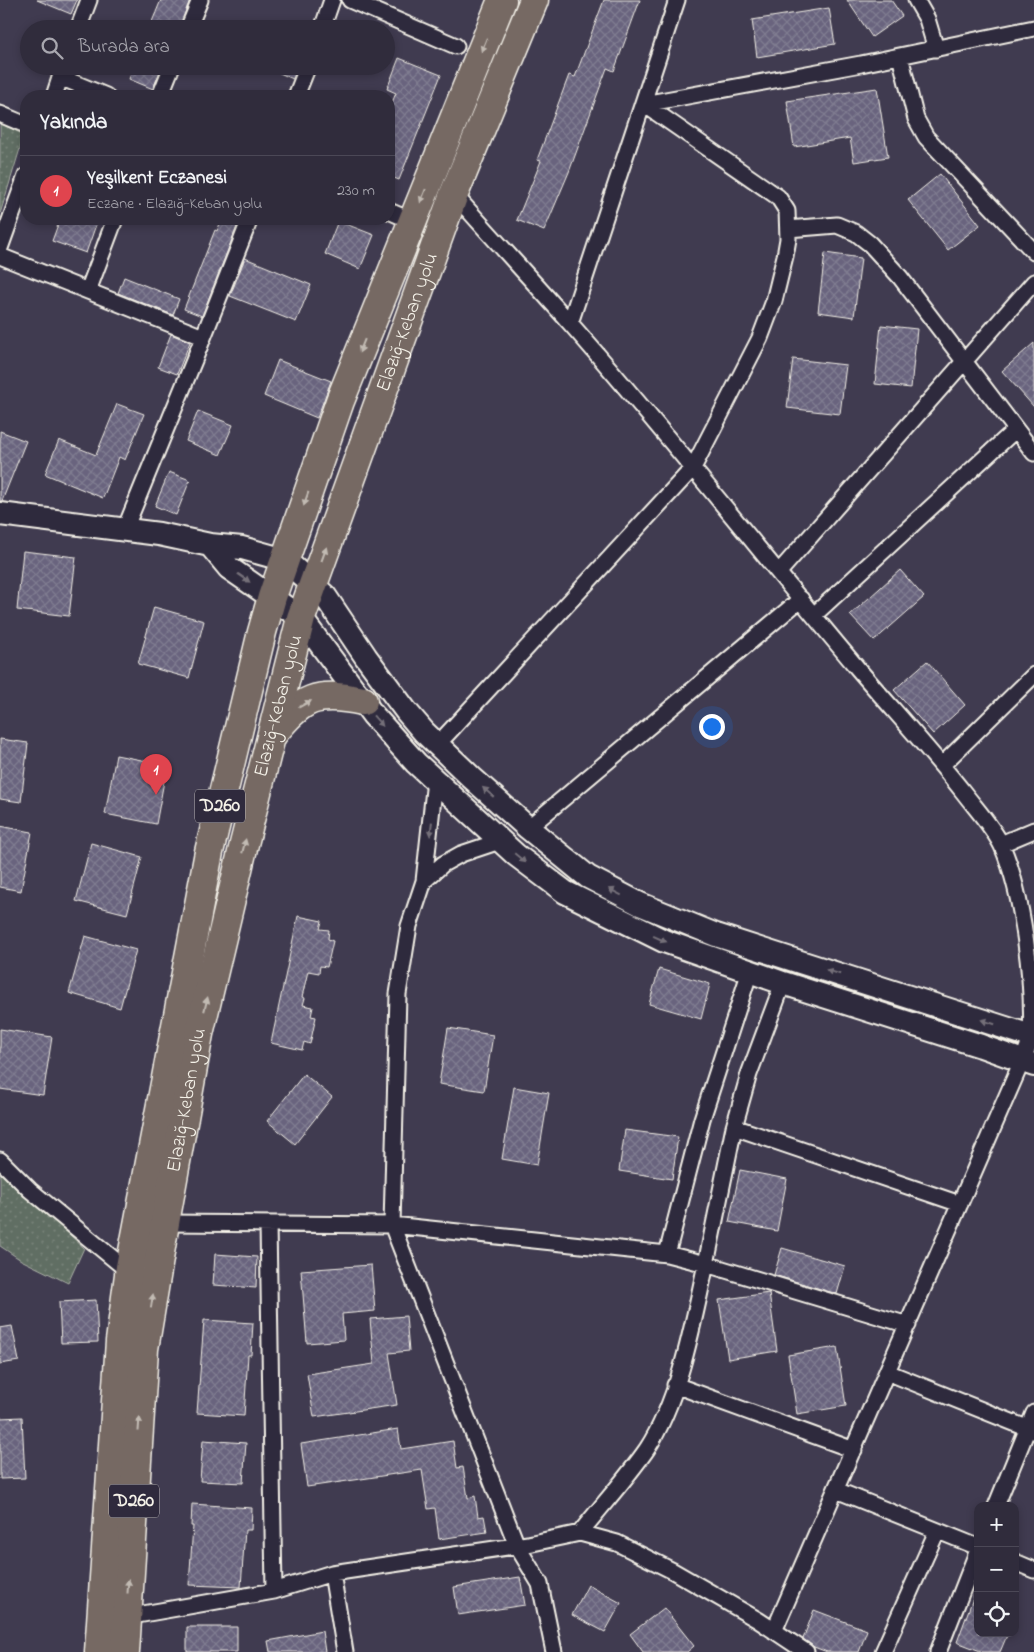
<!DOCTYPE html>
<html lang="tr">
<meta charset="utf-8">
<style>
:root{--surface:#302c3c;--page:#3c3847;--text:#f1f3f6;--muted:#a8a7af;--line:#4b4856;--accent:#ffd166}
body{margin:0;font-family:"Indie Flower",sans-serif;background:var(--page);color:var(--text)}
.controls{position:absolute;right:15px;bottom:15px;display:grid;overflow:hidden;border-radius:10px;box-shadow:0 2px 8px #0003}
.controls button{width:45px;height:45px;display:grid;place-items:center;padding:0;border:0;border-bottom:1px solid var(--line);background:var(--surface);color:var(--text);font:25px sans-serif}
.you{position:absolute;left:711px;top:726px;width:18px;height:18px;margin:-12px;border:4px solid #fff;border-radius:50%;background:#1a73e8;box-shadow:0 0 0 8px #1a73e833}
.badge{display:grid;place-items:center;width:32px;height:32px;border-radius:50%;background:var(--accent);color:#fff;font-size:16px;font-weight:700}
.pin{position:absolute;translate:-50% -41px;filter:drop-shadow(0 1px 2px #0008)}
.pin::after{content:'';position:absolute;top:26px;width:18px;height:15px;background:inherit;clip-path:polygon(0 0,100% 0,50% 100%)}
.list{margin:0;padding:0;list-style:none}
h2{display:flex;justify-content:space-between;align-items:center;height:65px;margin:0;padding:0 20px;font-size:21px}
h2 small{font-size:16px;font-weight:400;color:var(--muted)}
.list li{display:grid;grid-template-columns:32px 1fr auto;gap:15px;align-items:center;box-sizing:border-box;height:70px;padding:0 20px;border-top:1px solid var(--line)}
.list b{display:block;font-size:19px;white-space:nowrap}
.list p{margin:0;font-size:16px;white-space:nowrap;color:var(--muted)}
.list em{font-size:16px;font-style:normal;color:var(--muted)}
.icon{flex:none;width:28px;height:28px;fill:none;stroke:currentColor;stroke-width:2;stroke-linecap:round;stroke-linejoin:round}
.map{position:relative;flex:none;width:1034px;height:1652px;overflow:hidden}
.search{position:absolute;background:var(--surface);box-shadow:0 2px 8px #0003;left:20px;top:20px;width:375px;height:55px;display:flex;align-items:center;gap:12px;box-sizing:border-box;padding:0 18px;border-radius:28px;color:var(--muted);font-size:19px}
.panel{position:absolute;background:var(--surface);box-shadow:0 2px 8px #0003;left:20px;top:90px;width:375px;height:135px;border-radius:20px}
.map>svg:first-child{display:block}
</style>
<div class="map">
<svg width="1034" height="1652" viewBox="0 0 1034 1652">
<defs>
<pattern id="grass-dots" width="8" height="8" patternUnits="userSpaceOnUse" patternTransform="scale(1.25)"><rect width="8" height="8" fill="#616e63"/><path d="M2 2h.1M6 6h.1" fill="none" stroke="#788379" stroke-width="1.8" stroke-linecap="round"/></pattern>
<pattern id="building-cross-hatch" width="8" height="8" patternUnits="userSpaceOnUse" patternTransform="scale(1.25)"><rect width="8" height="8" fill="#69647e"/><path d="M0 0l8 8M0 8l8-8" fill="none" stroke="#7f7b90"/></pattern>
</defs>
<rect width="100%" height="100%" fill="#403b50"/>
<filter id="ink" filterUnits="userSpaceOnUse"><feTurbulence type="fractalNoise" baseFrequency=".02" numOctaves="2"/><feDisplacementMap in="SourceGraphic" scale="10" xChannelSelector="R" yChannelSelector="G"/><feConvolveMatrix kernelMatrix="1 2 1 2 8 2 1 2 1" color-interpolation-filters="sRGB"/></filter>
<g filter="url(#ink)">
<!-- grass -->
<path fill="url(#grass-dots)" stroke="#aab0a6" d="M0 123 22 134 23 139 0 214Z
M0 1170 84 1248 68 1283 21 1260 0 1246Z"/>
<!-- building -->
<path fill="url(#building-cross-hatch)" stroke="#f4f1e8" d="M37 0H77L71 14Z
M161 0H190L179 29H149Z
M604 0H640L614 71 607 68 569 172 544 231 517 220 541 161 537 160 569 75 575 77Z
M847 0H891L902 16 872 37Z
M829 8 835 44 757 57 752 20Z
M399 58 441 75 399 180 389 176V110L396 93 387 89Z
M134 66H162L153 89 129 79Z
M264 66H298L293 79Z
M877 88 888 157 854 162 850 138 794 147 787 101Z
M940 174 980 225 948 250 908 200Z
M60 219H98L86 253 52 241Z
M222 219H240L202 316 184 309 215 230 217 231Z
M338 221 374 235 360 269 325 254Z
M825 253 861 258 854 317 818 312Z
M245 258 311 285 296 322 230 296Z
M124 277 179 299 173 315 118 293Z
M881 325 917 329 911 388 875 384Z
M171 334 190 342 177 374 158 367Z
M1034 343V407L1002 371Z
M793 359 846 365 840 414 787 408Z
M278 360 331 381 317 418 264 396Z
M117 404 144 414 125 460 119 457 103 498 45 474 59 440 96 455Z
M198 411 233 425 220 455 186 441Z
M0 431 26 441 2 501H0Z
M169 472 190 480 176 515 155 506Z
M23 551 76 557 69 616 17 610Z
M900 570 924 597 874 641 850 615Z
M154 607 204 621 189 678 138 664Z
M927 661 965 705 933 734 894 690Z
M0 739 28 743 21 802 0 799Z
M116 755 167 765 156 824 105 814Z
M0 826 32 832 21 891 0 887Z
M91 843 142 857 127 914 76 901Z
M298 916 322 921 320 929 329 930 328 939 333 941 327 967 320 966 319 973 308 971 302 997 305 998 303 1005 313 1007 311 1016 316 1017 310 1044 304 1042 302 1050 271 1043Z
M85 936 136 950 120 1008 69 993Z
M659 969 710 984 701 1019 649 1004Z
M448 1028 493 1035 484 1091 439 1084Z
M0 1029 52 1037 43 1095 0 1089Z
M304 1074 332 1097 295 1144 267 1121Z
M514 1087 549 1093 537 1165 502 1159Z
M625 1130 678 1137 672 1179 619 1171Z
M740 1170 787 1179 777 1231 729 1222Z
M782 1248 845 1266 837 1294 774 1275Z
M215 1254 257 1257 256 1288 213 1285Z
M371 1265 375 1311 342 1314 344 1340 307 1343 301 1270Z
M769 1293 777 1351 728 1359 719 1300Z
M96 1300 98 1342 61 1343 59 1302Z
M406 1316 409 1351 389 1353 397 1405 314 1417 307 1374 374 1364 370 1319Z
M204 1320 253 1323 251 1355H248L244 1416 197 1413Z
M12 1326 19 1361 0 1364V1328Z
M837 1347 846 1406 797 1414 788 1355Z
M22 1417 25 1478 0 1479V1418Z
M398 1429 401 1449 453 1441 457 1468 463 1467 468 1498 475 1496 478 1517 484 1516 487 1532 439 1539 435 1508 428 1509 422 1470 307 1487 301 1444Z
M203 1440 246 1443 243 1483 200 1481Z
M192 1504 252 1508 251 1530H245L241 1587 189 1585 193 1526H191Z
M520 1577 525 1605 458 1615 454 1587Z
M588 1585 621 1603 605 1632 572 1615Z
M976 1590H978V1633H1008L1000 1652H983L957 1642Z
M664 1608 694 1646 687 1652H643L630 1634Z
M814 1610 867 1630 859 1652H827L814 1647 803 1639Z
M187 1627H237V1652H187Z
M322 1631 325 1652H270L268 1641Z"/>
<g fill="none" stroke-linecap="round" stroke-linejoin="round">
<defs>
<path id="street" d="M350 0 456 46
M916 0 927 19 936 49
M78 29 89 0
M188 29 200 0
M322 29 332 0
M900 56 916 119 926 137 1034 252
M60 77 106 96
M54 96 64 66
M160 96 172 66
M296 96 308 66
M644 104 861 64 1034 28
M0 114 26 125
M454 194C492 237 531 279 569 322 669 435 762 555 859 670 894 711 931 751 964 793 977 810 993 827 1002 846 1023 894 1034 984 1031 1036 1030 1044 1025 1053 1022 1061L774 1631
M389 211 412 221
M788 229 837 225 856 233 870 244 900 277 1034 453
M0 248 26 176
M0 256 203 337
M88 291 115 219
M570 323 677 0
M125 529 195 358 250 219
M779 572 1034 282
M814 615 1015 430
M437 745 693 468 760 338 774 301 785 256 788 239 787 211 778 197 644 104
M942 765 1034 675
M435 780 424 881 443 864 461 854 500 841
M528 828 801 599
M1001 844 1034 830
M424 881 409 926 398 994 392 1225 517 1546 540 1584 554 1652
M783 983 749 1074 734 1127 706 1264 908 1325
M734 1127 960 1204
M0 1160 30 1190 121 1265 130 1267
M165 1223 392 1225 667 1254 706 1264C693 1323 680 1398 647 1449 627 1478 602 1505 580 1533
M268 1224 274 1591
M667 1254 702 1119 750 971
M887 1372 1034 1431
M675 1385 854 1450
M836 1490 978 1547
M996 1506 1034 1413
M1015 1562 1034 1570
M332 1573 345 1652
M126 1617 274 1591 332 1573 528 1544 580 1533 617 1543 673 1571 758 1620 806 1652
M883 1652 937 1531
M938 1652 978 1550"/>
<path id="secondary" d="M0 514 159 534 210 545 242 548 285 560 325 596 366 657 406 711 424 732 472 778 528 828 588 877 640 904 716 935 1034 1037
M210 545 229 568 301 618 373 715 416 763 516 855 565 892 664 941 783 983 981 1046 1034 1065"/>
<g id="highway">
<path d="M273 734C303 697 316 691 363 701"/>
<path d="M99 1652 120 1341 130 1267 209 852 262 632 272 597 340 401 502 0"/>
<path id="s1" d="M125 1652 144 1349 165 1223 199 1034 244 844 301 618 454 194 534 0"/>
</g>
</defs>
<!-- street casing -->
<use href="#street" stroke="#f4f1e8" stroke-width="19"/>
<!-- secondary casing -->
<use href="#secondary" stroke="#f4f1e8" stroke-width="26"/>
<!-- highway casing -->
<use href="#highway" stroke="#f4f1e8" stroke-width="31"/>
<!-- street -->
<use href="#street" stroke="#2f2a3d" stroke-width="15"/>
<!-- secondary -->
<use href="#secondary" stroke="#2f2a3d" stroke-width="22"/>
<!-- highway -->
<use href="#highway" stroke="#766964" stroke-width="28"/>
</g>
<!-- one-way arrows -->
<defs><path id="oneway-solid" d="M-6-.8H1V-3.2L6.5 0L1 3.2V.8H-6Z" transform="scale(1.25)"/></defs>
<g fill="#c2bbb3">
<use href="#oneway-solid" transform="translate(484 45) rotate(112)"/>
<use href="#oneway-solid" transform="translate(423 196) rotate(112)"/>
<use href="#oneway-solid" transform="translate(362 346) rotate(112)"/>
<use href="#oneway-solid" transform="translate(306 499) rotate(109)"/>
<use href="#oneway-solid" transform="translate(324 554) rotate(-70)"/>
<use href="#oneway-solid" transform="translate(305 704) rotate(-28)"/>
<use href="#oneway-solid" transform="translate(244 846) rotate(-76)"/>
<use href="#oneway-solid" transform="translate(206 1004) rotate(-76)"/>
<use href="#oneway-solid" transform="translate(152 1301) rotate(-81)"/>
<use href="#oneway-solid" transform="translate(139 1424) rotate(-86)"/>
<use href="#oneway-solid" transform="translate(128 1586) rotate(-86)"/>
</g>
<g fill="#747079">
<use href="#oneway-solid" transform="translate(244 578) rotate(35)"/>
<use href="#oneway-solid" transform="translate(378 721) rotate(48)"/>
<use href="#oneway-solid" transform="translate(488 792) rotate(-139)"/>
<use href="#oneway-solid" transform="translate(431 829) rotate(97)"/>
<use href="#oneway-solid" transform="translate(520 858) rotate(40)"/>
<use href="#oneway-solid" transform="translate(615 892) rotate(-153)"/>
<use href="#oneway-solid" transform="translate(660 939) rotate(24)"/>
<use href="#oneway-solid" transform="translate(833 972) rotate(-162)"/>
<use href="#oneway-solid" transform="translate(988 1022) rotate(-162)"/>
</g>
</g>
<g text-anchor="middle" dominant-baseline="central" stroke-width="4" stroke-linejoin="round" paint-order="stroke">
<!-- shield labels -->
<g fill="#2f2a3d" stroke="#b9b5b5" stroke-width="1">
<rect x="195" y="789.5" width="50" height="33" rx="4"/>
<rect x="109" y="1484.5" width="50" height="33" rx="4"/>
</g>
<g font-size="19" font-weight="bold" fill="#f4f1e8">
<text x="220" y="806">D260</text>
<text x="134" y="1501">D260</text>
</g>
<!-- street labels -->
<g font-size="20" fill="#f4f1e8" stroke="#2f2a3d">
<text stroke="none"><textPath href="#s1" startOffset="1366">Elazığ-Keban yolu</textPath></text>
<text stroke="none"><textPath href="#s1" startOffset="961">Elazığ-Keban yolu</textPath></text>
<text stroke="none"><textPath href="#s1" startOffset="556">Elazığ-Keban yolu</textPath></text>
</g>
</g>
</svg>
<div class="controls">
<button>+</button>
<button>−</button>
<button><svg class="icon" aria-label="locate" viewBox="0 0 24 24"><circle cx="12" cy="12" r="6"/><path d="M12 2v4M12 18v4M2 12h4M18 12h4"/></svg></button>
</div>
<div class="you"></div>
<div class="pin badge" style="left:156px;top:795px;background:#e0444e">1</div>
<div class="search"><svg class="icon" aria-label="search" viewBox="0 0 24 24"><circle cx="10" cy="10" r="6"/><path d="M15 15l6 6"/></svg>Burada ara</div>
<section class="panel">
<h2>Yakında<small></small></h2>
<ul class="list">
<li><span class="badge" style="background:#e0444e">1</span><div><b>Yeşilkent Eczanesi</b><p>Eczane · Elazığ-Keban yolu</p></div><em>230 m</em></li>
</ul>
</section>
</div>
